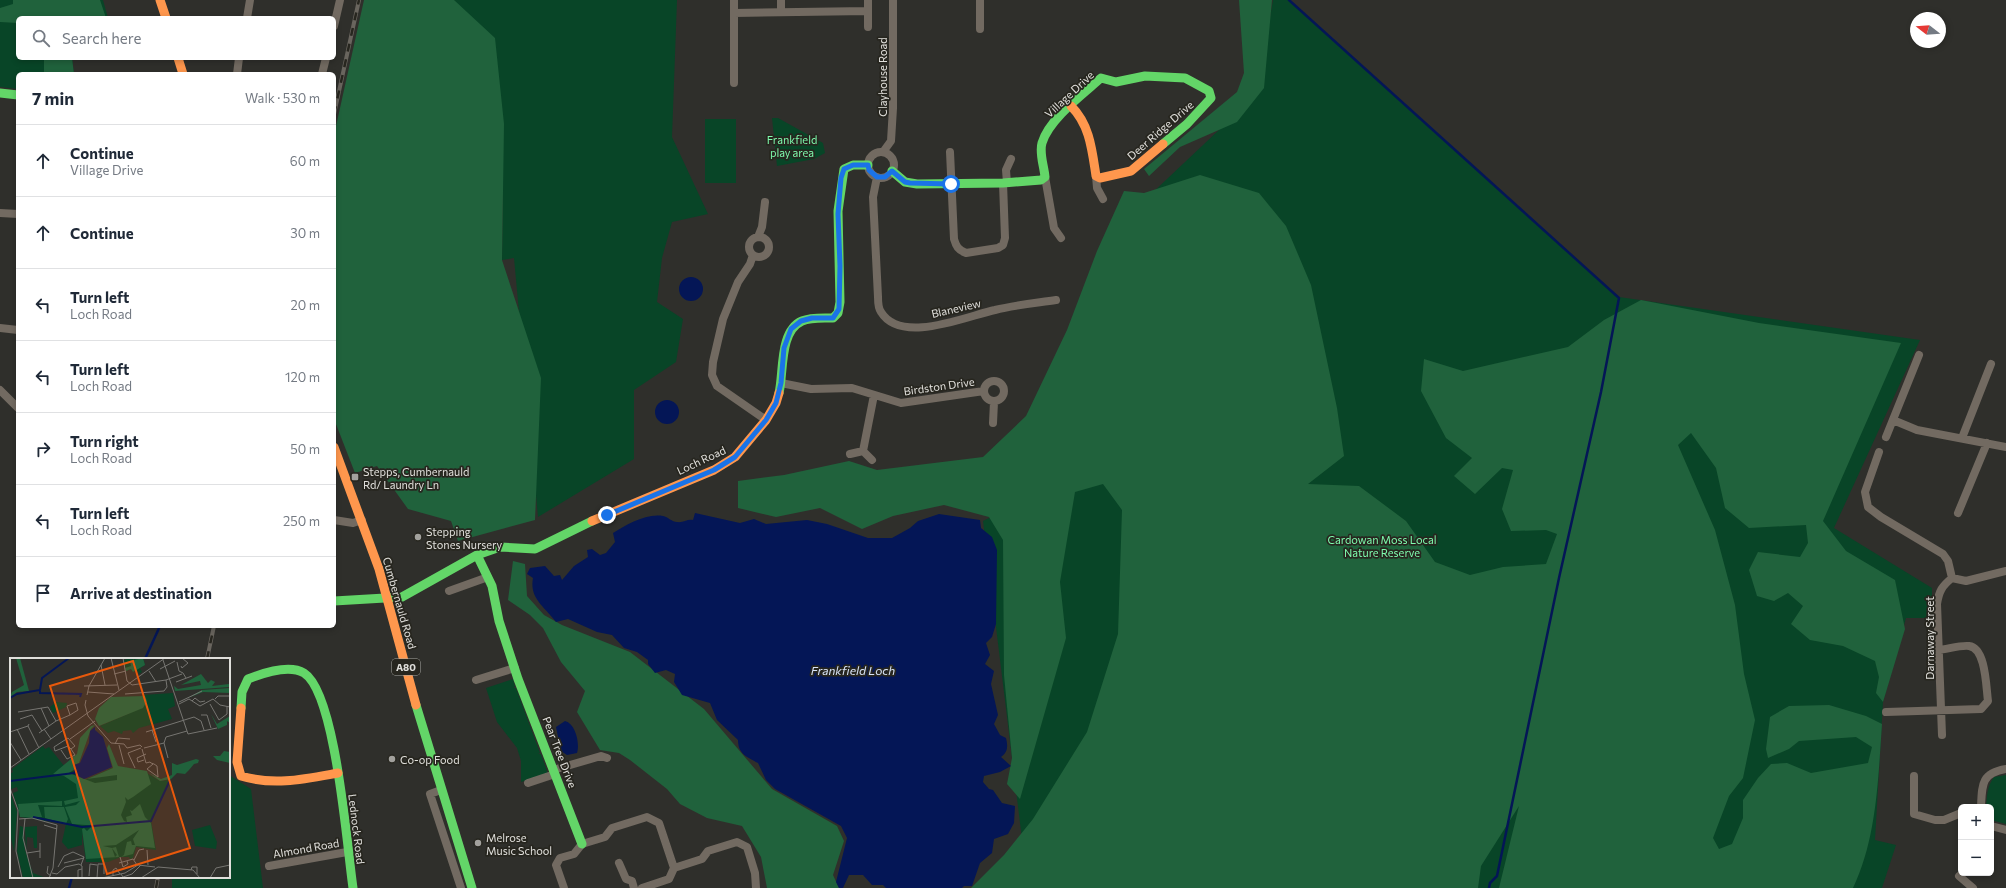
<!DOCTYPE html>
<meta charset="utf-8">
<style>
:root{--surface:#fff;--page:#f6f6f7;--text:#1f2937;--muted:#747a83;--line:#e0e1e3}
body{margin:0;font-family:Commissioner,sans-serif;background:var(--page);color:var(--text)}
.controls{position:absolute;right:12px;bottom:12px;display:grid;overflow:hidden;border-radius:6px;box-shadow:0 2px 6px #0003}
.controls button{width:36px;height:36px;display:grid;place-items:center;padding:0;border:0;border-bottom:1px solid var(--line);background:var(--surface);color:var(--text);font:20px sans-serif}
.compass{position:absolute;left:1910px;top:12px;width:36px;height:36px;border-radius:50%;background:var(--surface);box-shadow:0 2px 6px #0003;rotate:287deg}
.stop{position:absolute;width:12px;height:12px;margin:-9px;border:3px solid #1a73e8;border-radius:50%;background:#fff}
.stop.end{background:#1a73e8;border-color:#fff;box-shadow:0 1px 4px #0008}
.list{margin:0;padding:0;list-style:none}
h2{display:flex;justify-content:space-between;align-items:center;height:52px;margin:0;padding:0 16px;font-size:17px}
h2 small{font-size:13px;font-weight:400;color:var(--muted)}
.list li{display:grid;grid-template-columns:26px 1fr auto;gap:12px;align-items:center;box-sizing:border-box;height:72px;padding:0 16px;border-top:1px solid var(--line)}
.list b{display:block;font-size:15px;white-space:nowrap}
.list p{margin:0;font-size:13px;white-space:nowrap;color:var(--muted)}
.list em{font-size:13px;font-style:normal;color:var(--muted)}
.icon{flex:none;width:22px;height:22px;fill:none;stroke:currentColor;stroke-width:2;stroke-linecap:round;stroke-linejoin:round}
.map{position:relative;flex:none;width:2006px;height:888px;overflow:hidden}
.search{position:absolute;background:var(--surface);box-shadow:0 2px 6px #0003;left:16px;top:16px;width:320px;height:44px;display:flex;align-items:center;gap:10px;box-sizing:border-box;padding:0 14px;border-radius:6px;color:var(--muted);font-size:15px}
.panel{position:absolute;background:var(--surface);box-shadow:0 2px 6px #0003;left:16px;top:72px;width:320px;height:556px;border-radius:6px}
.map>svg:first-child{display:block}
</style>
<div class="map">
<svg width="2006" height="888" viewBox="0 0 2006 888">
<rect width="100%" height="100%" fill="#2f2f2b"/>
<!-- green -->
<path fill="#084527" d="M0 0H103L108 18H18V58H72L74 74H18V89L0 87Z
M416 0H677L672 137 708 214 672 222 662 258 657 302 683 319 676 362 634 390V459L538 517 514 258 502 260 503 185Z
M1273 0H1289L1619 297 1920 340 1834 528 1932 588V618H1906L1883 702 1875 840 1896 845 1882 888H1028L983 521 1043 491 1113 230 1257 94Z
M772 118H778L823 143 825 153 814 159 777 166Z
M705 119H736V183H705Z
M513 679 515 687 513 688H516L540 753 538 754H541L548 774 521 782V761L517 748 497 722 486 688Z
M229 775 251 789 263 888H172V877H229Z
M2006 775V824L1991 820V807H1986C1987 796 1987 786 1994 777Z"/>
<!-- forest -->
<path fill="#20623c" d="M13 0H100L106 18H18V23L0 22V8L13 4Z
M364 0H454L495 38 504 124 502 260 541 378 535 520 458 541 451 521 408 509 377 466 355 473 334 419V135Z
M1239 0H1272L1264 88 1237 122 1180 147 1149 176 1144 169 1237 92 1244 73Z
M44 58H72L74 74H44Z
M1200 175 1259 193 1286 226 1311 285 1337 408 1344 456 1308 484 1359 486 1406 521 1435 562 1470 575 1503 567 1546 564 1557 534 1546 530 1511 531 1502 509 1513 470 1502 468 1475 494 1454 476 1472 458 1446 438 1421 391 1424 359 1463 371 1568 347 1604 320 1641 300 1759 323 1901 343 1823 521 1846 551 1895 580 1905 629 1883 702 1876 693 1879 677 1875 661 1843 646 1810 640 1791 624 1803 606 1788 593 1774 601 1757 596 1749 570 1758 552 1800 557 1808 543 1806 525 1749 528 1725 508 1716 468 1691 433 1678 445 1715 530 1735 605 1744 674 1755 720 1743 778 1729 796 1713 838 1719 849 1732 844 1743 818V800L1758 778 1771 764 1787 763 1811 773 1868 763 1872 747 1856 737 1799 741 1789 749 1768 758 1766 749 1770 717 1789 706 1829 705 1866 716 1882 724C1878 779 1877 838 1853 888H1499L1519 806 1481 866 1478 888H971L1004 855 1033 819 1087 732 1118 634 1122 510 1103 484 1075 492 1060 582 1066 638 1020 799 1007 784 1012 758 1004 675 1003 540 989 517 944 505 893 516 862 529 820 508 776 517 738 508V481L784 475 849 461 877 470 983 457 1026 416 1067 330 1097 251 1124 191 1144 193Z
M513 561 525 564 527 596 544 615 562 625 630 652 704 709 772 789 837 826 844 841 833 875 839 888H767L761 857 742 826 707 818 680 804 667 789 630 760 619 753 600 750 577 712 585 691 561 662 543 628 530 615 508 600Z"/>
<!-- water -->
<path fill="#041656" d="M679 289a12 12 0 1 1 24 0a12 12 0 1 1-24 0Z
M655 412a12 12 0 1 1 24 0a12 12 0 1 1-24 0Z
M695 513 740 523 754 519 766 524 807 520 827 524 868 538H892L910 528 918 521 939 514 980 520 981 528 992 537 997 550 996 624 992 637 986 643 990 655 985 664 994 671 991 684 998 715 994 724 1000 735 1006 738C1008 746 1008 752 1001 757L1011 766 1000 772 984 776 983 782 989 789 993 790 1002 803 1015 806 1014 823 1008 834 994 839 992 853 980 863 972 886H964L962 888H886L883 885H872L863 875H849L843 888H839L836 882 847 838 841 826 775 789 766 780 758 763C747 757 738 754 738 740L717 720 710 703 682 695 674 682 675 674 666 670 655 673 648 664V660L637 652 624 648 612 635 597 632 568 619 556 622C545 607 529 599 533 578L527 574 530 568 545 566 554 576 560 575 562 580 574 566 588 557 587 550 592 549 600 555 606 553 615 542 613 533C626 525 646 513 663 516 668 517 672 522 677 522 683 523 687 519 693 520Z
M565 721C576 724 580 744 577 753L567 755 561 751 556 727Z"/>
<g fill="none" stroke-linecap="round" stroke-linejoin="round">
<!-- stream -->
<path stroke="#041656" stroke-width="2.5" d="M1289 0 1619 298 1601 392 1559 578 1497 876 1490 883 1489 888
M145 659 160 626
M69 888 72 877"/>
<!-- street -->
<path stroke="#726a61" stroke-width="8" d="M734 0V83
M781 0V11
M734 13 868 11
M247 18 250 0
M334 26 340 0
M868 27V0
M980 29V0
M237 74 239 58
M322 74 326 58
M883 152 891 141 893 108V0
M950 152 954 239C956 246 958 250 966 253L998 248 1003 245 1005 238 1003 183
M868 165a13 13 0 1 1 26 0a13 13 0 1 1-26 0Z
M1096 176 1097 188 1103 199
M877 177 873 197 878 297C878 302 878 308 881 312 901 345 967 316 995 310 1015 305 1036 303 1056 300
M1045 177 1054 228 1061 238
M1007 183 1006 170 1011 159
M0 213 18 214
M758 237 762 227 765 202
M749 247a10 10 0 1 1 20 0a10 10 0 1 1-20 0Z
M753 255 750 264 738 282 723 319 713 362 712 375 717 386 766 420
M0 328 18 330
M984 391a10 10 0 1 1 20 0a10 10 0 1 1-20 0Z
M781 383 811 389 852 388 901 403 984 391
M0 390 18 408
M1893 420 1917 430 2006 447
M993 423 994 402
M1886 437 1919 355
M1962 438 1991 364
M863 451 874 395
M1879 452 1865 492 1868 507 1881 517 1943 554 1948 561 1952 578
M850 454 863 451 872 460
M1958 513 1987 443
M334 520 353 523 362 520
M449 591 488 577
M476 680 515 668
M1886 712 1981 709 1988 701C1986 687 1986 648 1969 646 1960 645 1948 649 1938 650
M1942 735 1937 604C1939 591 1942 586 1952 578L1966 581 2006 571
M553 770 601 756 607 758
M1914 776V814L1935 820H1944L1961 813
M528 783 555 774
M441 790 430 794 461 888
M1981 807C1982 785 1981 773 2006 769
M1991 826 2006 830
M619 863 626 879 632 881 634 888
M269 866 347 852
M674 868 702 859 708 851 737 842 747 847 755 873 756 888
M1959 876 1973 888
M564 888 556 865 560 858 574 854 582 844 605 837 612 828 647 817 659 823 674 868 669 879 642 888"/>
<!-- fast -->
<path stroke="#63d668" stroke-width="9" d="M0 93 18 95
M892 171 905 182 917 184 1003 183 1041 180 1045 177C1044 166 1039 153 1042 143 1049 119 1083 94 1101 78L1116 82 1145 76 1185 78 1209 91 1211 98 1187 124 1163 144
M779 393C784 372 779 331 802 321 811 317 823 318 833 318L838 313 840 302 838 211 844 169 853 165H868
M477 555 492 586 499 621 518 679 582 844
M334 601 402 597 477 555 500 547 535 549 592 521
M416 705 472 888
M241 708 242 692 248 679C263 673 289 664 304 673 336 693 347 848 353 888"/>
<!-- slow -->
<path stroke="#ff974d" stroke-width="9" d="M160 0 166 18
M178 58 183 74
M1071 106C1090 125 1092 150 1096 176L1100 178 1131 171 1163 144
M334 447 379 569 416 705
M592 521 714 470 735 457 766 420 776 403 779 393
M241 708 237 762 241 776C274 786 305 779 338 773"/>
<defs>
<path id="rail" d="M334 114 359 0
M207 659 214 626
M156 888 158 877"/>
</defs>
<!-- rail casing -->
<use href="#rail" stroke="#69655e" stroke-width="4"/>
<!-- rail -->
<use href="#rail" stroke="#27261f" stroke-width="2.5" stroke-dasharray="8" stroke-linecap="butt"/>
</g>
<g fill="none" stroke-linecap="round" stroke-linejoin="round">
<!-- route -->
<path stroke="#1a73e8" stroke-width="5" d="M607 515 714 470 735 457 766 420 776 403 781 383 784 348 791 329 801 321 812 318H833L839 309 840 266 838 214 841 178 844 169 853 165H868L869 170 877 177H885L892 171 905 182 910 183 951 184"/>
</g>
<!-- markers -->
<g fill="#a2a19d" stroke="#27261f" stroke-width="1.5">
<rect x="351" y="473" width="8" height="8" rx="2"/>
<circle cx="418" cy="537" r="4"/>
<circle cx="392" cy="759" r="4"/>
<circle cx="478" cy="843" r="4"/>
</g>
<g text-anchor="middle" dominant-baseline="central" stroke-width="3.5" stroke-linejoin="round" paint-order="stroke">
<!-- shield labels -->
<rect fill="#27261f" stroke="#a8a8a3" stroke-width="1" x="392" y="659" width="28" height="16" rx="3"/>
<g font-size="10" font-weight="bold" fill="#e0dfdb">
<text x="406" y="667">A80</text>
</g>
<!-- street labels -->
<g font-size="11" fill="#e0dfdb" stroke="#27261f">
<text transform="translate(882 77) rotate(-90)">Clayhouse Road</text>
<text transform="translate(1069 94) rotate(-43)">Village Drive</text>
<text transform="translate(1160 130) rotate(-41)">Deer Ridge Drive</text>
<text transform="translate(956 308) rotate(-13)">Blaneview</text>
<text transform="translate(939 386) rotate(-8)">Birdston Drive</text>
<text transform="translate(701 460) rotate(-25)">Loch Road</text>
<text transform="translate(400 603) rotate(74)">Cumbernauld Road</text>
<text transform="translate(1929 638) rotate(-90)">Darnaway Street</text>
<text transform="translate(560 752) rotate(69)">Pear Tree Drive</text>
<text transform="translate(357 829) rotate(83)">Lednock Road</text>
<text transform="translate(306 848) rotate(-10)">Almond Road</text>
</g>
<!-- park labels -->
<g font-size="11" fill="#7ffcae" stroke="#27261f">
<text x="792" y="139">Frankfield<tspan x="792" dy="13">play area</tspan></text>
<text x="1382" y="539">Cardowan Moss Local<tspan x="1382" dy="13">Nature Reserve</tspan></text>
</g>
<!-- poi labels -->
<g font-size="11" fill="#e0dfdb" stroke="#27261f" text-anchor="start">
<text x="363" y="471">Stepps, Cumbernauld<tspan x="363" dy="13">Rd/ Laundry Ln</tspan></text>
<text x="426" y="531">Stepping<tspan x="426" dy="13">Stones Nursery</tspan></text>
<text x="400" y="759">Co-op Food</text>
<text x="486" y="837">Melrose<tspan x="486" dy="13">Music School</tspan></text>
</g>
<!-- water labels -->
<g font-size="12" font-style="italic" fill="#d8e4f9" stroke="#27261f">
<text x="853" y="670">Frankfield Loch</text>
</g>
</g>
<!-- overview -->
<g transform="translate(10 658)">
<rect width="220" height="220" fill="#2f2f2b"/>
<path d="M120 0H133L135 7 130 10 132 14 129 16 127 12 123 14 121 11 116 13 114 2ZM163 35 165 48 158 51 162 61 129 70 123 75 121 72 113 73 112 76 104 73 98 75 90 68 120 55 133 37ZM46 44 57 45 56 49 43 55 40 49ZM33 88 35 91 39 89 59 114 64 113 66 118 62 116 68 125 102 110 107 114 133 113 150 123 160 122 141 163 146 192 126 189 123 200 120 201 119 199H111L98 204H76L72 174V187L58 191 52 184 56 166 10 159 3 135 8 133 7 129 1 131 0 116 3 114 2 111ZM0 134 7 154 4 193 0 176ZM200 167 207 184 206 191 185 188 182 172ZM10 168 13 169 15 192 23 215 36 220H13L7 193ZM27 168V190H24L23 180 17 179 16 192 15 169Z" fill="#084527"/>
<path d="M6 0H10L19 33 7 34 0 39 2 34 14 27ZM133 0 135 7 123 14 121 11 116 13 115 10 121 8 120 3ZM191 16 198 25 201 22 205 24 202 28 219 26V29L165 33 164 28 168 31 191 27 190 23 171 27ZM220 30V35L193 34 178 40 192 32ZM135 38 137 43 133 50 89 68 85 61 89 50 101 39ZM201 56 207 66 220 58V65L217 63V67L208 71ZM85 67 81 71 69 105 64 107 65 111 59 115 85 125 107 122V117L77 121 103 110 97 90 99 86 108 108 137 113 141 126 123 139 118 142 115 139 116 144 111 157 114 163 117 164 116 159 122 157 120 152 122 153 130 146 135 159 141 165 145 190 126 188 123 196 111 199 114 197 117 184 121 183 122 187H125L123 181 129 172 106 187 93 188 102 190 105 199 107 197 102 190 106 189 109 199 76 201 72 171 74 170 77 173 82 168H89L62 166 55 149 66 147 70 143 55 147 54 143 68 140 66 126 54 118 43 116 67 96 70 80 81 68ZM214 93 220 94V105L207 102 203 98H210ZM186 101 189 102 188 105 184 106 179 112 175 116 167 115 161 121 150 123 139 115 151 121 162 117V105L167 107ZM52 143V148L28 147 32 159H10L8 146ZM34 149H54L58 161 56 166 35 160Z" fill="#20623c"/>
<path d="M85 69V72L93 79 102 109 74 121 64 116V107L70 105 79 85 80 73Z" fill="#041656"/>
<path fill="none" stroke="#041656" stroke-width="2" d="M30 33V35L71 36 70 39M0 40 7 36 30 32 32 20 59 0M0 123 64 115M23 159 72 169 141 163 160 122"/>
<path fill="none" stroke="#767571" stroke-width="1" d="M101 0 109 32M113 0 117 23 122 27 156 22 172 16M153 2 178 76 207 70M167 4 169 13 173 15 176 20M91 7 95 27M171 8 172 10 178 5 172 0M150 11 165 3M139 13 146 24M104 16 116 13M166 24 182 18M74 28 107 27M78 34 104 36M115 36 154 33 157 29 156 22M77 37 79 28 95 0M205 41 208 38H220M76 42 75 47 78 58 101 85 114 86 117 90 130 87 132 89M182 43 185 40 190 44 195 43M169 44 192 33M169 46 179 41 190 48 203 41 210 47 220 49M200 46 209 62 217 56V48M31 50 39 68M8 54 38 49 46 63M191 57H197L201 70M10 61 22 57 32 73M19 66 18 68 29 90M7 71 19 96M34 71 41 81M142 72 146 84M0 74 18 68M136 74 184 59 191 63 194 72M29 75 46 63 60 57 68 52 66 45 57 48 60 57M58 80 65 88 61 91 58 88 45 93 44 89ZM60 81 85 63M0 84 11 102M154 85 158 100M105 86 108 80 120 81M109 87 114 106M134 90 154 85 156 79 177 73M132 91 136 105 140 104 141 105 144 106 147 108 148 119 137 111 143 106M51 92 57 101 65 97 61 91M134 102 128 104 127 100 136 96M0 110 155 0M125 110 118 95 131 90M0 130 8 152 6 193 12 220M9 161 22 160 47 167 43 210 39 220M15 161 13 180 23 220M34 167 47 171M137 192 138 207M17 195 30 193M110 199 113 209 118 206 117 203M30 200V185M124 202 129 192 134 191M54 205 74 200M109 205 123 201 127 207M38 208 37 215 41 218M48 209 54 198 63 194 74 199 71 207M148 209 183 212 190 220M181 212 182 209H187V216M42 215 47 216 55 209 69 206 72 208V220M111 216 113 219 122 216 131 207M79 218 80 206 87 207M103 218V212L106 210 110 216M68 220V212L72 211M87 220 88 206H94V216M92 220 115 215 128 207 145 209M131 220 148 209M200 220 206 210 220 207"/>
<path fill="#e8590c" fill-opacity="0.15" stroke="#e8590c" stroke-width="2" d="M123 3 180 190 97 216 40 28Z"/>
<rect width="220" height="220" fill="none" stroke="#e0dfdb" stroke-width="2"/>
</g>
</svg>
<div class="controls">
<button>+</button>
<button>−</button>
</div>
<svg class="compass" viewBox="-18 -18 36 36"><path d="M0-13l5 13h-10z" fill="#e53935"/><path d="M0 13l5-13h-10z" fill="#747a83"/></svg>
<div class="stop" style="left:951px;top:184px"></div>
<div class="stop end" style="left:607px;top:515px"></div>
<div class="search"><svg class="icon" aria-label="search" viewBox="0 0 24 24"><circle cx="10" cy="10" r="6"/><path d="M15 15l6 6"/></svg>Search here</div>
<section class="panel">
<h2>7 min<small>Walk · 530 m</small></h2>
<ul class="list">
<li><svg class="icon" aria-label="ahead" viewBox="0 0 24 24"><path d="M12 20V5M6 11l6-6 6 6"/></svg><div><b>Continue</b><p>Village Drive</p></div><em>60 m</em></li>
<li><svg class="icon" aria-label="ahead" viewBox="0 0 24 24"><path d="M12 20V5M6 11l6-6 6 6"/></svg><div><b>Continue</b></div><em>30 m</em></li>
<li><svg class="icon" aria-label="left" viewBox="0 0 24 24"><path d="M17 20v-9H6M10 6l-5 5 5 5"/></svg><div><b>Turn left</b><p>Loch Road</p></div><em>20 m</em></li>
<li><svg class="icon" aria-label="left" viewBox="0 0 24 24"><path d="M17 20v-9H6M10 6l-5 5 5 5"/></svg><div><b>Turn left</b><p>Loch Road</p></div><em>120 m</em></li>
<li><svg class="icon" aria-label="right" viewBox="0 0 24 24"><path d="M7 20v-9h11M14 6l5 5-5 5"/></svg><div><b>Turn right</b><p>Loch Road</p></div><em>50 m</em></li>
<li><svg class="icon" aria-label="left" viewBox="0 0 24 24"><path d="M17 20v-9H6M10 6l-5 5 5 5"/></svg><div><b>Turn left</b><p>Loch Road</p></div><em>250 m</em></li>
<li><svg class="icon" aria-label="arrive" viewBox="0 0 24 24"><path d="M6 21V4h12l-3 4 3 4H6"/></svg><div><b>Arrive at destination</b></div></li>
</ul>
</section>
</div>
